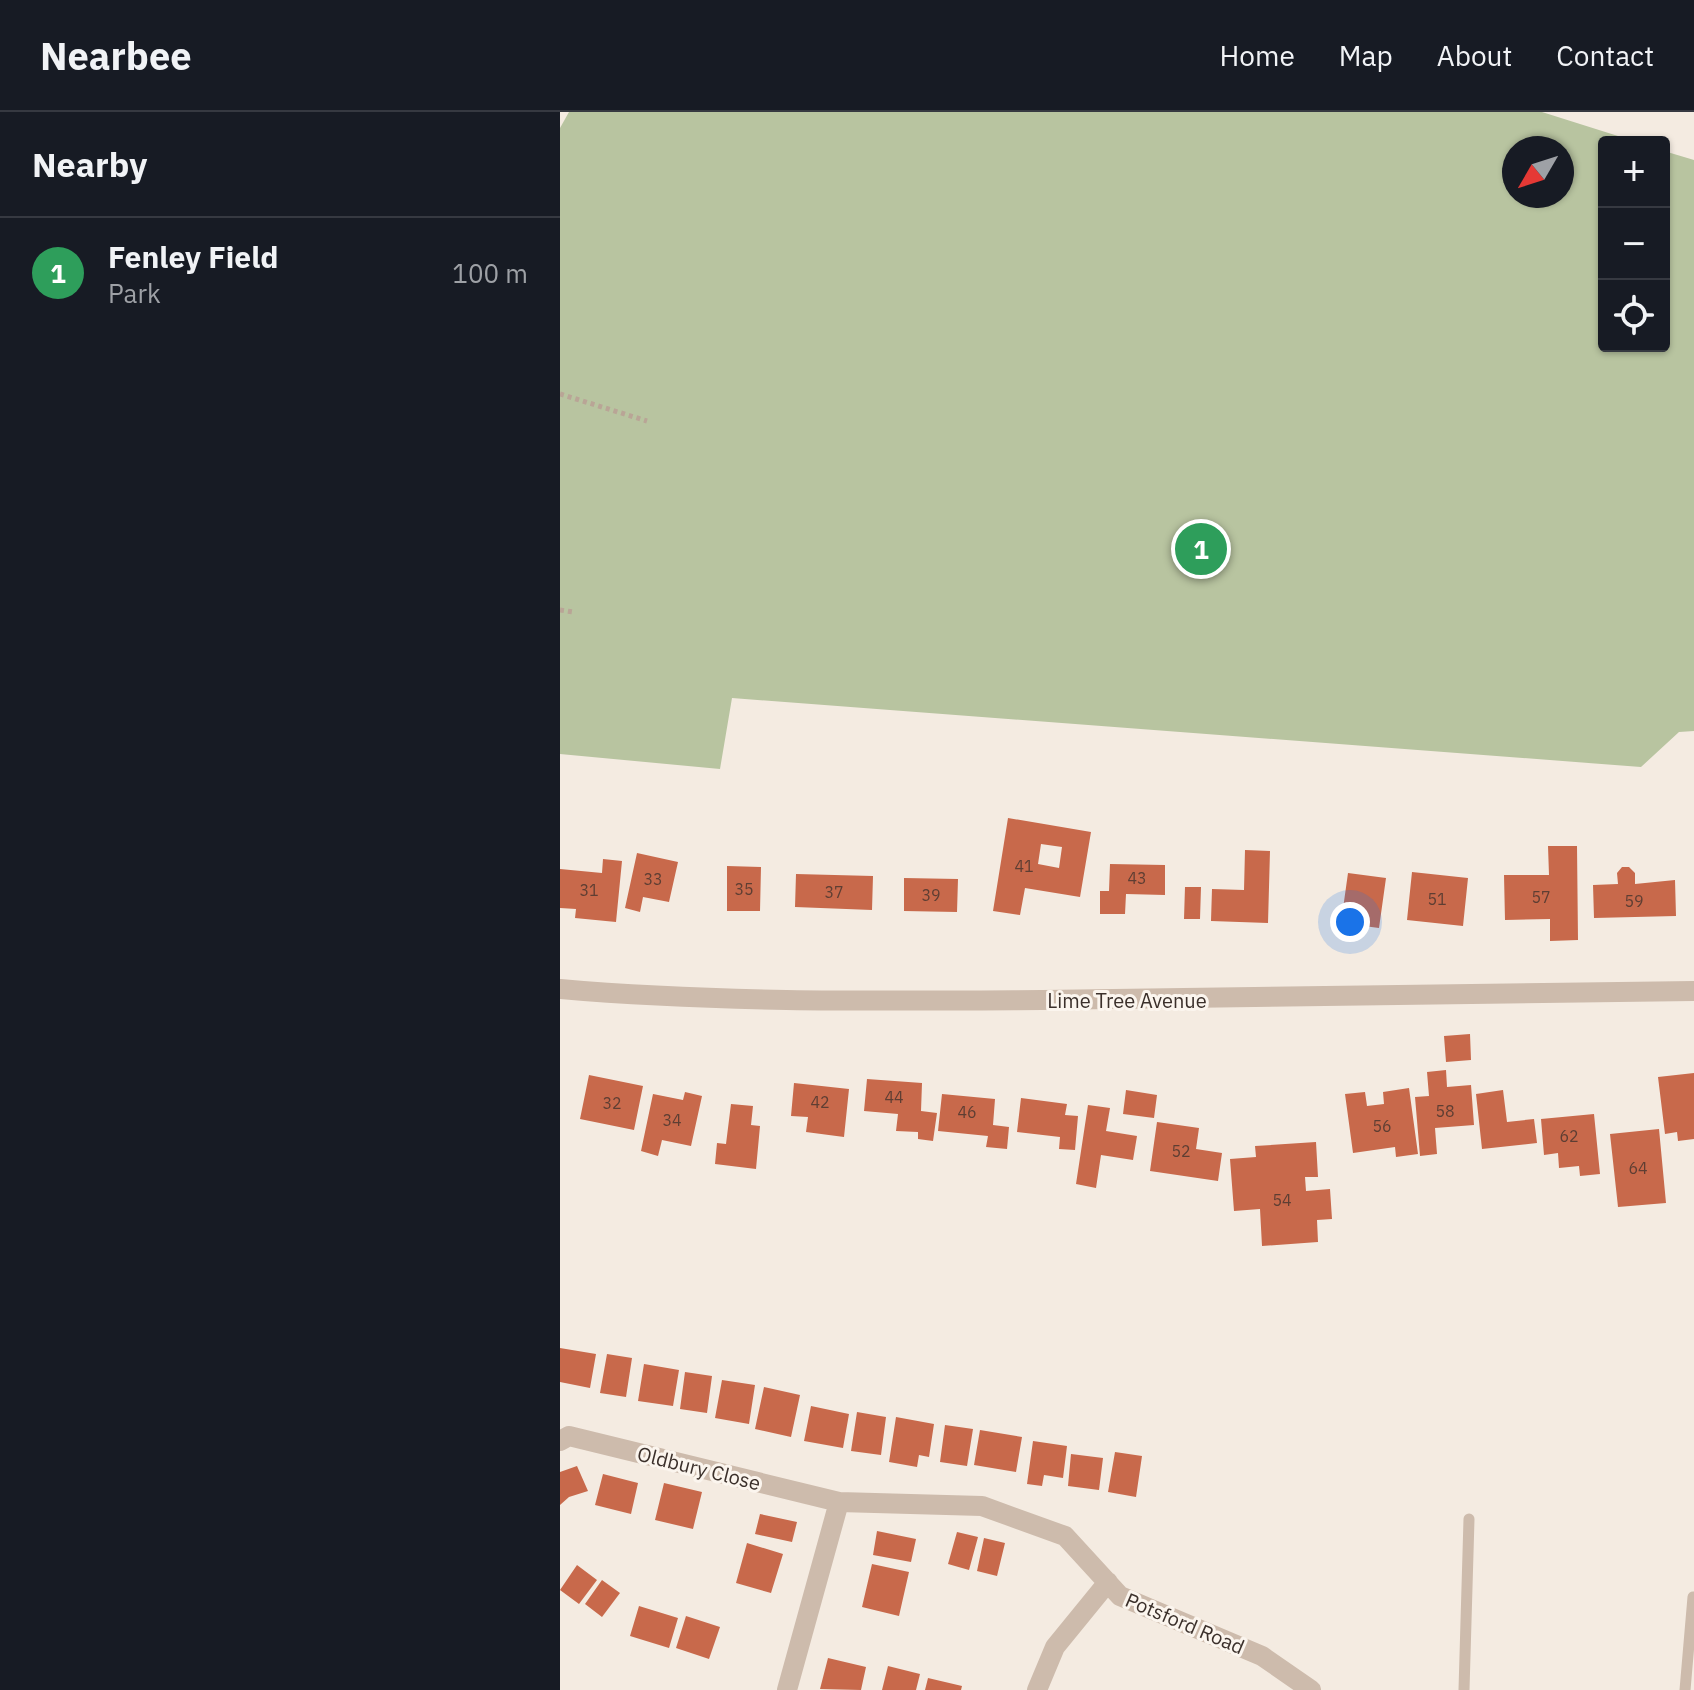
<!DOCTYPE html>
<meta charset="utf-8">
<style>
:root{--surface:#171b24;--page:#20242c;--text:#f1f3f6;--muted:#9ea1a6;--line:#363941;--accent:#2563eb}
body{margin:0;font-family:"IBM Plex Sans",sans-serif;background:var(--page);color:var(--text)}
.controls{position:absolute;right:24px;top:24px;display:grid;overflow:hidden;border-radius:8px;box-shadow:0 2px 6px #0004}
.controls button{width:72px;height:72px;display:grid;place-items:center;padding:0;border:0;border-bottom:2px solid var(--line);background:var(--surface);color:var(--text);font:40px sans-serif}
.compass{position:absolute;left:942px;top:24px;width:72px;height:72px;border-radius:50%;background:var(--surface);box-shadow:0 2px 6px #0004;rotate:231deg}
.you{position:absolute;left:790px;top:810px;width:28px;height:28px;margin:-20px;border:6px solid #fff;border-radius:50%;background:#1a73e8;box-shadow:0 0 0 12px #1a73e833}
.badge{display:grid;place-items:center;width:52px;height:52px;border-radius:50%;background:var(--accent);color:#fff;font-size:26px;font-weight:700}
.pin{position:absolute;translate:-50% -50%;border:4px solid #fff;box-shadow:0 2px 8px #0006}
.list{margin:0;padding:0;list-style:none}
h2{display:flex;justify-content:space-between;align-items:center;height:104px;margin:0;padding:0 32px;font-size:34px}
h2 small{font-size:26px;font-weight:400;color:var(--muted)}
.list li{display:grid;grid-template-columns:52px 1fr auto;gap:24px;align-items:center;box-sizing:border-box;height:112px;padding:0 32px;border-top:2px solid var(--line)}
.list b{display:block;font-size:30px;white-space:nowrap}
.list p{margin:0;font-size:26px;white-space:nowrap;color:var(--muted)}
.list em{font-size:26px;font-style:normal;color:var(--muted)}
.icon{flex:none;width:44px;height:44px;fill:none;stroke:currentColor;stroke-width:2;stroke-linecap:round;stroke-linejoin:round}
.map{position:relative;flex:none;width:1134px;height:1578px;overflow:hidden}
header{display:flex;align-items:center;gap:48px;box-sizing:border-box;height:112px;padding:0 40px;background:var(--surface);border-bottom:2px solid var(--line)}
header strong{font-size:38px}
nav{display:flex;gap:44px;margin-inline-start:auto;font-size:28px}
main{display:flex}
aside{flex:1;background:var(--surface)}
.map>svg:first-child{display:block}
</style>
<header>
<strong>Nearbee</strong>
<nav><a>Home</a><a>Map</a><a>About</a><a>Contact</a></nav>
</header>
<main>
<aside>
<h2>Nearby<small></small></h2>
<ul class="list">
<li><span class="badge" style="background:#2e9e5b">1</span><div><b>Fenley Field</b><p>Park</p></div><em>100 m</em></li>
</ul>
</aside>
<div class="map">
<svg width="1134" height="1578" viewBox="0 0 1134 1578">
<rect width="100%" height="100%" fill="#f4ebe1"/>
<!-- green -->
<path fill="#b8c4a0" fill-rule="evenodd" d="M9 0H982L1077 30H1044V234H1104V39L1134 48V619L1119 620 1081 655 172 586 160 657 0 642V16ZM954 36H1002V84H954Z"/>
<!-- building -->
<path fill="#c8694b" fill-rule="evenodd" d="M448 706 531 720 520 785 465 776 460 803 433 799ZM481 732 502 735 499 756 478 752Z
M988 734H1017L1018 828 990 829V807L945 808 944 763H989Z
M685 738 710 739 708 811 651 809 652 777 684 778Z
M77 741 118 750 109 790 83 785 80 800 65 796Z
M43 747 62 749 56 810 15 806 16 797 0 796V757L42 761Z
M550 752 605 753V783L566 782 565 802H540V779H549Z
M167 754 201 755 200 799H167Z
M1062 755H1069L1075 761V772L1115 768 1116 804 1034 806 1033 773 1058 772 1057 761Z
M852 760 908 766 903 814 847 808Z
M788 761 826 766 819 816 781 811Z
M236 762 313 764 312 798 235 795Z
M344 766 398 767 397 800 344 799Z
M625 775H641L640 807H624Z
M910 922 911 948 886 950 884 924Z
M886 958 887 975 911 973 914 1013 875 1016 877 1042 860 1044 855 985 869 984 867 960Z
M1134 961V1027L1118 1029 1117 1020 1105 1022 1098 965Z
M29 963 83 974 74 1018 20 1007Z
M307 967 362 971 361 999 377 1001 373 1029 358 1027V1020L336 1019 338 1002 304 999Z
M234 971 289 977 284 1025 246 1020 248 1005 231 1004Z
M849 976 858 1042 836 1045 835 1035 793 1041 785 982 805 980 807 994 824 992 823 980Z
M566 978 597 983 594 1006 563 1002Z
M943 978 947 1010 974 1007 977 1031 922 1037 916 982Z
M125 980 142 984 131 1034 102 1028 98 1044 81 1039 93 982 123 988Z
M382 982 435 987 433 1013 449 1015 447 1037 426 1035 428 1024 378 1019Z
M461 986 507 992 505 1003 518 1004 515 1038 499 1037 500 1025 457 1020Z
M171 992 193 994 191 1013 200 1014 196 1057 155 1052 157 1031 166 1032Z
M528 993 550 996 546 1019 577 1024 573 1048 541 1043 536 1076 516 1072Z
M1034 1002 1040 1062 1020 1064 1019 1054 999 1056 998 1041 984 1043 981 1007Z
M597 1010 639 1016 636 1037 662 1041 658 1069 590 1059Z
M1099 1017 1106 1091 1058 1095 1050 1022Z
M756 1030 758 1065H745L746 1079 770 1077 772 1107 757 1108 758 1130 702 1134 700 1097 674 1099 670 1047 696 1045 695 1034Z
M0 1236 36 1242 30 1276 0 1270Z
M47 1242 72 1246 66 1285 40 1281Z
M84 1252 119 1258 113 1294 78 1289Z
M125 1260 152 1264 147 1301 120 1297Z
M162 1268 195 1273 189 1312 155 1306Z
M204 1275 240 1283 231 1325 195 1317Z
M251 1294 289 1302 283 1336 244 1329Z
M297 1300 326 1305 321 1343 291 1339Z
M336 1305 374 1312 369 1345 359 1343 357 1355 329 1350Z
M385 1313 413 1317 407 1354 380 1350Z
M420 1318 462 1325 456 1360 414 1353Z
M473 1329 507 1334 503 1366 484 1363 482 1374 467 1372Z
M555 1340 582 1344 576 1385 548 1380Z
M511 1342 543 1346 539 1378 508 1374Z
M17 1354 28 1379 9 1385 0 1393V1360Z
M43 1362 78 1371 71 1402 35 1393Z
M104 1371 142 1380 133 1417 95 1408Z
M200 1402 237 1410 232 1430 195 1422Z
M317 1419 356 1427 351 1450 313 1443Z
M397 1420 418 1425 409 1458 388 1452Z
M424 1426 445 1431 437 1464 417 1459Z
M187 1431 223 1442 211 1481 176 1471Z
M312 1452 349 1460 339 1504 302 1495Z
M17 1453 37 1468 19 1492 0 1478Z
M42 1468 60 1481 42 1505 25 1492Z
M79 1494 118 1506 109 1536 70 1524Z
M126 1504 160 1515 149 1547 116 1536Z
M268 1546 306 1555 301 1578 260 1577Z
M328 1554 360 1562 356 1578H322Z
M368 1566 402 1574 401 1578H365Z"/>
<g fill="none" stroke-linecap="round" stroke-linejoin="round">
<!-- path -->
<path stroke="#b9a596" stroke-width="5" stroke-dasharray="4 4" stroke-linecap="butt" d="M0 282 87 309
M0 498 13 500"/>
<!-- service -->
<path stroke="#cdbbac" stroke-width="11" d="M904 1578 909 1407
M1125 1578 1133 1485"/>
<!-- minor -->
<path stroke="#cdbbac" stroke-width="20" d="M0 877C160 891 321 889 482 888 700 887 917 883 1134 879
M0 1329 9 1324 279 1390 422 1394 505 1424 560 1484 702 1544 751 1578
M227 1578 279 1390
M477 1578 495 1535 548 1470"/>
</g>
<g text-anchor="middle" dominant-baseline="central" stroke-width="6" stroke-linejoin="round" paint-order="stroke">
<!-- number labels -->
<g font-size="16" fill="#5e3e33">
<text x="464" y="754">41</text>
<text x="577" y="766">43</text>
<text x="93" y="767">33</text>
<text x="184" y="777">35</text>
<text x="29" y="778">31</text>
<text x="274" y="780">37</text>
<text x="371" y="783">39</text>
<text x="981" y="785">57</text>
<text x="877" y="787">51</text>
<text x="1074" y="789">59</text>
<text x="334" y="985">44</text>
<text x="260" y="990">42</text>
<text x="52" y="991">32</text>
<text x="885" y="999">58</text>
<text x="407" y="1000">46</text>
<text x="112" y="1008">34</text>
<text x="822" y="1014">56</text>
<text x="1009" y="1024">62</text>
<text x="621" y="1039">52</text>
<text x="1078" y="1056">64</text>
<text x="722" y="1088">54</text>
</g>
<!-- street labels -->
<g font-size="20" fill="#3b302b" stroke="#fbf5ee">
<text x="567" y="888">Lime Tree Avenue</text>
<text transform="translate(139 1356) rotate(14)">Oldbury Close</text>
<text transform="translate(625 1511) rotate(23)">Potsford Road</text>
</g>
</g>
</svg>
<div class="controls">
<button>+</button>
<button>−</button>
<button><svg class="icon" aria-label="locate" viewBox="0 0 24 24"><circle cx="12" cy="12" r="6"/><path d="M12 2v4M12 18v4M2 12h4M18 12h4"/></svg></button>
</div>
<svg class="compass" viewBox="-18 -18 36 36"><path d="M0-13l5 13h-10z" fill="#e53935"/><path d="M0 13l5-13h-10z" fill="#9ea1a6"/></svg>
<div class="you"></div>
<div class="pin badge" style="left:641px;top:437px;background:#2e9e5b">1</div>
</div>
</main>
